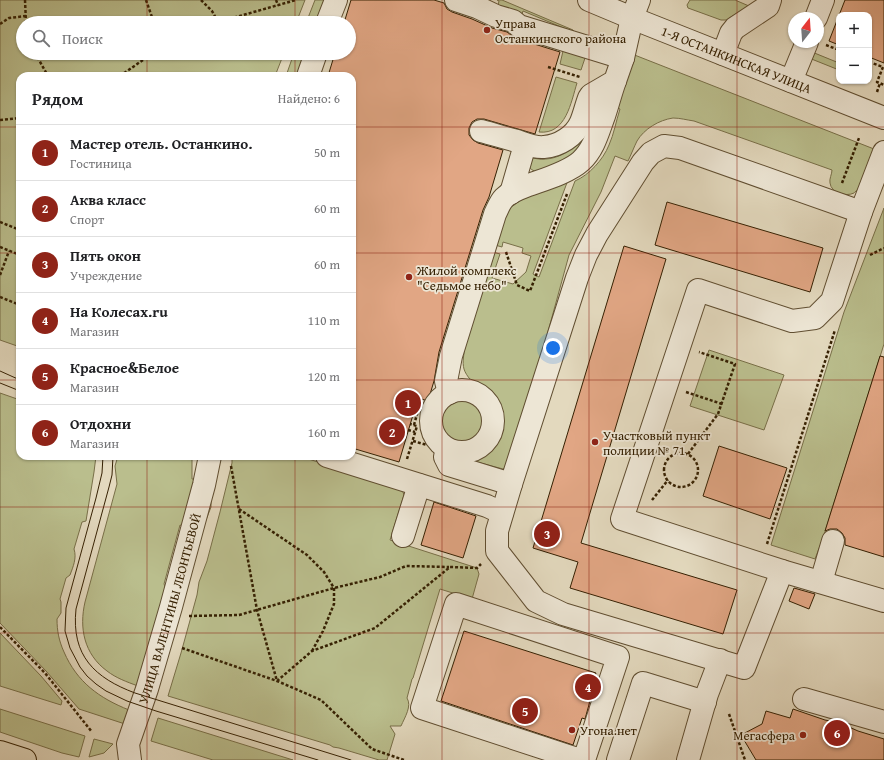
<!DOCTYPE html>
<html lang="ru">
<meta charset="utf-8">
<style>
:root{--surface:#fff;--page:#f6f6f6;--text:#202124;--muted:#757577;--line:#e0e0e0;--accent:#8f2418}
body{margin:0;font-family:"Gentium Book Plus",serif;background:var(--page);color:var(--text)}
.controls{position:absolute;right:12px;top:12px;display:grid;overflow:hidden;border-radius:8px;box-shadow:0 1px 3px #0004}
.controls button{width:36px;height:36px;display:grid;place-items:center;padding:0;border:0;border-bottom:1px solid var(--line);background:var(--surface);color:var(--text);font:20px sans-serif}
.compass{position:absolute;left:788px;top:12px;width:36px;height:36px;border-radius:50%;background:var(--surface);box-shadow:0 1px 3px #0004;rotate:17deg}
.you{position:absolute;left:553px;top:348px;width:14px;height:14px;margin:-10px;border:3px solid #fff;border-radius:50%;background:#1a73e8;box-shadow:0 0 0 6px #1a73e833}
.badge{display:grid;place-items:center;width:26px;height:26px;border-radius:50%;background:var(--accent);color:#fff;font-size:13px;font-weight:700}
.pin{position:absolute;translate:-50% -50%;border:2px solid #fff;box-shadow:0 1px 4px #0006}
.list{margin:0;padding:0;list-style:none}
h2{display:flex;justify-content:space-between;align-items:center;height:52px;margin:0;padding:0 16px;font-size:17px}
h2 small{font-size:13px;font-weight:400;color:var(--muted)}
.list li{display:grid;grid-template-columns:26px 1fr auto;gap:12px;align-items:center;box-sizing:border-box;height:56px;padding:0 16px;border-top:1px solid var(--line)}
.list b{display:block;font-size:15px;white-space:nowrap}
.list p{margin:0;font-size:13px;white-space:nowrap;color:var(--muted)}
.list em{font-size:13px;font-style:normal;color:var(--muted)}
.icon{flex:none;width:22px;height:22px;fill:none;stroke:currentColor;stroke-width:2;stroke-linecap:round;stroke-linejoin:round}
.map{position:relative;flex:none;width:884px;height:760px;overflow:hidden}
.search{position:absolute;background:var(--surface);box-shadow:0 1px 3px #0004;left:16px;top:16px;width:340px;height:44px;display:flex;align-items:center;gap:10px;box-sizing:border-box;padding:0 14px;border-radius:22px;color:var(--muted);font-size:15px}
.panel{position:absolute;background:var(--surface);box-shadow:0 1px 3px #0004;left:16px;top:72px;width:340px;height:388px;border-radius:12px}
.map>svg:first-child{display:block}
</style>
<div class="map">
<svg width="884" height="760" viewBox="0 0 884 760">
<rect width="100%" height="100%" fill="#e3d9be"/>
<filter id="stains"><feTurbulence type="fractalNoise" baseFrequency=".005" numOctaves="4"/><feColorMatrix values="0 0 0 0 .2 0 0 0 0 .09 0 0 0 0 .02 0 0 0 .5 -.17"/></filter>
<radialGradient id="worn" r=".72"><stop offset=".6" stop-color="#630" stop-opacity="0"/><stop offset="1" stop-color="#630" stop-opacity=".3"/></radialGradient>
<!-- green -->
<path fill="#babe8d" stroke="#786f48" d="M0 0H305L296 23H23V53H284L275 76H20V347L0 340Z
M315 0H326L317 23H306Z
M497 0H502L573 30 574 31 573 32 523 11 521 17 497 10 499 1Z
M690 0H735L749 6 726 20H721L688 8 687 5Z
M569 45 587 52 581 70 560 64 563 51 566 52Z
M812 52 839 63V70L809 58Z
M294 53H306L297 76H286Z
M632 54 874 149 859 189C858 189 854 193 854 193 846 197 831 193 830 183 829 179 832 174 832 170L694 121C687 120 680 118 673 118 659 120 644 129 637 141 634 147 631 155 628 161L615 156 601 192 569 255 529 401 506 467 503 469 455 456C459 457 464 458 467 458 476 457 485 451 491 444 502 430 502 409 489 396 486 393 482 391 479 388 474 384 466 376 464 369 462 362 464 354 465 347L493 252 500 254 492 278 513 284 526 272 531 256 522 253 523 248 503 242 502 247 495 245 505 215 510 208 521 200 568 180 533 274 539 277 575 181C589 175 603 160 609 145 614 134 616 121 620 109L618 108Z
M556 77 577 83C571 102 566 135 539 132Z
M585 136 583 145 568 160 537 172C528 169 528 166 529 157 552 164 570 153 585 136Z
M884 208V344L823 538 815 559 771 545 844 312Z
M709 350 784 375 764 430 690 406Z
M0 393 20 400V456H96L94 472 86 521 82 522 74 549C77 558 73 567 70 575L66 578 60 599 61 602V613L57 619C57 631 59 641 64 652 77 682 99 698 129 710L125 724 79 709 46 671 0 623Z
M437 421a25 25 0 1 1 50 0a25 25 0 1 1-50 0Z
M118 456H192V479H198L211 493V507L206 520 202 525 188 528 180 525 164 584 169 595 138 686C127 682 116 678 107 671 84 654 79 628 85 602L117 484 115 466Z
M232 456H299L397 487C401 489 403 491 404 495L390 540 477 568 479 574 472 599 440 589 413 678 412 679 407 698C412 706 405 717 401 726H390L395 734 387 760H379L339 748 333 747 330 745 168 696 181 653 197 595 199 582 207 561 220 512 232 463Z
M0 633 41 676 62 701 61 705 0 686Z
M0 709 85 736 79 757 62 753 0 732Z
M158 718 293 760H213L151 741Z
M94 739 113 744 104 753 89 757Z"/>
<!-- building -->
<path fill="#e1a684" stroke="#352002" d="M351 0H434L444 3 447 9 452 12 472 19 492 28 507 32 515 38 560 52 535 134 484 119H477L472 122 469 128V135L473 140 478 143 503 150 489 197 483 210 439 352 434 381 428 401 418 398 399 462 352 448V76H328L335 53H349V23H344Z
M845 0H884V63L869 57V15H839V45L829 41Z
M667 202 823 248 810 292 655 245Z
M624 246 666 259 581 543 737 590 723 634 570 588 578 562 533 548Z
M880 356 884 357V557L845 545V538L842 533 837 529H830L825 531Z
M719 446 787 468 770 519 703 496Z
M434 502 476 516 463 558 421 545Z
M794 588 815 594 809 609 789 601Z
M464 631 596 673 587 700 590 701 585 719 582 718 573 745 441 701Z
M793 709 825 720 840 723 858 731 884 739V760H756L741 735 762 724 766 711 790 718Z"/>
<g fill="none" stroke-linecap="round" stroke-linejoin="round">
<defs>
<g id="minor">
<path d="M456 0 477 7 496 16 513 21 519 26 623 58"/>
<path id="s1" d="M589 0 632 18 884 118"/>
<path d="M816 18 823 0"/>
<path d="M327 23 336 0"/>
<path d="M723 54 731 33 735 28 768 6 770 0"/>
<path d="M308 76 316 53"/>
<path d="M791 81 807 42"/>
<path d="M481 131C493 134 505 138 517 141 526 144 535 148 544 147 559 146 575 136 581 122 584 115 586 106 589 98L591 95 615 81 623 58 632 18 639 0"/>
<path d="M884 152 861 212 832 301 815 318 792 321 698 290 622 519 782 571 884 601"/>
<path d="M511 193 522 155"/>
<circle cx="462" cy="421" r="31"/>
<path d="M449 393 446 381 451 356 495 214C498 208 500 202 504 198 510 192 518 189 526 186 542 180 568 173 581 161 594 149 598 132 604 116 608 104 611 92 615 81"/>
<path d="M447 449 445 457 449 465 511 484"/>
<path d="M327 456 487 506 502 513"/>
<path d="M403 536 419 485"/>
<path d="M782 571 744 668 563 614 536 601 497 551V531L511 484 577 278 586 255 597 234 643 162 651 153 664 146 680 148 861 212"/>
<path d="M821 582 833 541"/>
<path d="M804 699 884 722"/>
<path id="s2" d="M130 760 128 744 147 689 171 607 204 485 210 456"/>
<path d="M580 760 422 708 456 604 618 657 584 760"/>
<path d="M618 760 643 683 705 702"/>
<path d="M688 760 707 694 720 660"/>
</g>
<path id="major" d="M0 752 25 760"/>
</defs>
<!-- minor casing -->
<use href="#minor" stroke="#604e31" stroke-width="24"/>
<!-- major casing -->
<use href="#major" stroke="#352002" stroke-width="24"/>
<!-- path -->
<path stroke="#352002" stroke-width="2.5" stroke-dasharray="3 2" stroke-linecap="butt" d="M25 0 26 23
M146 0 154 23
M201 0 212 11 218 22
M276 0 278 5
M215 23 296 0
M0 24 9 18 26 16
M826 45 839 50
M35 53 48 76
M869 62 883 67
M548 67 580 77
M883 67 877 82 884 85V84
M120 76 153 53
M877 92 880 83
M0 120 20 118
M842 183 859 138
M0 222 20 230
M0 247 20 255
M506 252 517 285 530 291 567 194
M870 255 884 248
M0 275 9 251
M0 297 20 305
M686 392 722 404
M414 425 419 407 416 406
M408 430 415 432
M413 441 427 445
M664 470a17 17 0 1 1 34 0a17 17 0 1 1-34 0Z
M688 454 718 414 735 364 699 352
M407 459 417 426 410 424
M231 466 257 610 277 681 312 651 375 628 450 567 477 568 481 564
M652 500 668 480
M239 509 307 555 324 572 334 588V604L323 631 312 651
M767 544 835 330
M189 616 239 615 334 588 380 577 406 566 449 567
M0 627 45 673 92 732
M182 648 277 681 321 700 372 749 404 760
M729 714 745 760"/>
<!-- minor -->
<use href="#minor" stroke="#ede6d5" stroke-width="22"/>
<!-- major -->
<use href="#major" stroke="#e3d9be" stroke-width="22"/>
<!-- tram -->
<path stroke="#352002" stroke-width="1" d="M0 371 20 380
M0 383 20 391
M103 456 102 473 96 498 66 608 65 631 70 648 80 667 87 676 96 684 106 691 127 701 156 711 318 760
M113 456 112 475 109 487 76 609C71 656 95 678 135 693L351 760"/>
</g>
<!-- grid -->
<path fill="none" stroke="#8f2418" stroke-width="1" stroke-opacity="0.55" d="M147 0V23M295 0V23M442 0V760M589 0V760M737 0V760M147 53V76M295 53V76M0 127H20M352 127H884M0 253H20M352 253H884M0 380H20M352 380H884M147 456V760M295 456V760M0 507H884M0 633H884"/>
<!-- markers -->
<g fill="#8f2418" stroke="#ede6d5" stroke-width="1.5">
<circle cx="487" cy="30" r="4"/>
<circle cx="409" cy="277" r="4"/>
<circle cx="595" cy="442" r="4"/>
<circle cx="572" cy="730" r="4"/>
<circle cx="803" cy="735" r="4"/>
</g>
<g text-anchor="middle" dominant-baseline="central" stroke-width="3.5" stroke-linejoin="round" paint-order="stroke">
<!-- poi labels -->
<g font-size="13" fill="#352002" stroke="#ede6d5" text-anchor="start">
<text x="495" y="23">Управа<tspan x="495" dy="15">Останкинского района</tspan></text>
<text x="417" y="270">Жилой комплекс<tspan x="417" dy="15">"Седьмое небо"</tspan></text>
<text x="603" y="435">Участковый пункт<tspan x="603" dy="15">полиции № 71</tspan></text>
<text x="580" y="730">Угона.нет</text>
<text x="795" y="735" text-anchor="end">Мегасфера</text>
</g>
<!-- street labels -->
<g font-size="13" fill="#352002" stroke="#ede6d5">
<text stroke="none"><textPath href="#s1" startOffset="159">1-Я ОСТАНКИНСКАЯ УЛИЦА</textPath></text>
<text stroke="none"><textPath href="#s2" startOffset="158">УЛИЦА ВАЛЕНТИНЫ ЛЕОНТЬЕВОЙ</textPath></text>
</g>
</g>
<rect width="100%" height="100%" filter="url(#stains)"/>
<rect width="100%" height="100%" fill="url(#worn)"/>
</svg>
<div class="controls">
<button>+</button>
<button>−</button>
</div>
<svg class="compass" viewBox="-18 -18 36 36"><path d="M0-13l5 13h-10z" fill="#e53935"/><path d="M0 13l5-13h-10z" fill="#757577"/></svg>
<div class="you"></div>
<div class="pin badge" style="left:408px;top:403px">1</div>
<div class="pin badge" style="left:392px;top:432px">2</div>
<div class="pin badge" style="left:547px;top:534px">3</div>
<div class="pin badge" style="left:588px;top:687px">4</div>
<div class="pin badge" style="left:525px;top:711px">5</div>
<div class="pin badge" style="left:837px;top:733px">6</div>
<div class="search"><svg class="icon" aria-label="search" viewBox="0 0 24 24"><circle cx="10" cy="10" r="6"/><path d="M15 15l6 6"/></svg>Поиск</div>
<section class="panel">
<h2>Рядом<small>Найдено: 6</small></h2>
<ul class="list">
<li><span class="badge">1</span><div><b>Мастер отель. Останкино.</b><p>Гостиница</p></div><em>50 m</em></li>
<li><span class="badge">2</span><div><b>Аква класс</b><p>Спорт</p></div><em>60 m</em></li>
<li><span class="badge">3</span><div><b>Пять окон</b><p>Учреждение</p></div><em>60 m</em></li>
<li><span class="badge">4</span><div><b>На Колесах.ru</b><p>Магазин</p></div><em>110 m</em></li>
<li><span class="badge">5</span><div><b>Красное&amp;Белое</b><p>Магазин</p></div><em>120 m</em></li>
<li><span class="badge">6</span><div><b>Отдохни</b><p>Магазин</p></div><em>160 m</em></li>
</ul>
</section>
</div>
